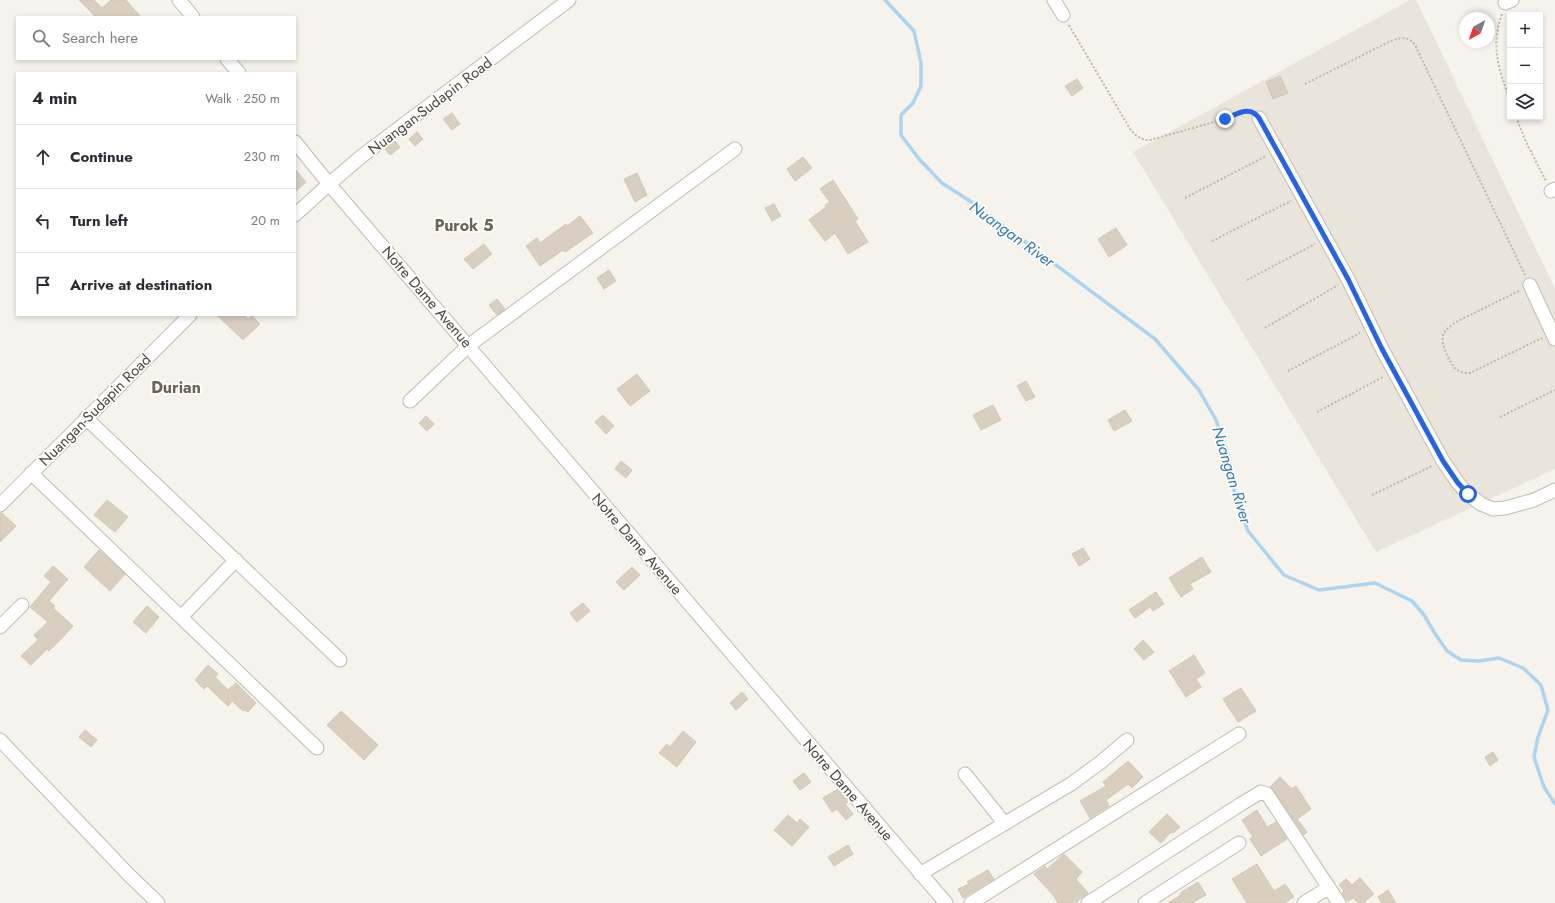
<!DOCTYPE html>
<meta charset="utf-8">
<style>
:root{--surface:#fff;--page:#f2f2f3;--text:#2b2b33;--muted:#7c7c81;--line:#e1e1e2}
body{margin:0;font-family:Jost,sans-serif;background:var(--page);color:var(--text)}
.controls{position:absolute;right:12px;top:12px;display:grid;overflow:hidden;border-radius:0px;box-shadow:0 2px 6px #0003}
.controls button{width:36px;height:36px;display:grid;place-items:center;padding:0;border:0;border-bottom:1px solid var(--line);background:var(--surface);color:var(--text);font:20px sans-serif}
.compass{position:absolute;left:1459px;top:12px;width:36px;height:36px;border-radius:50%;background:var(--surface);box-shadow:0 2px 6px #0003;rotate:220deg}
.stop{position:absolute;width:12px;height:12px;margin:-9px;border:3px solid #2563eb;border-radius:50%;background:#fff}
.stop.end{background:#2563eb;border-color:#fff;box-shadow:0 1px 4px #0008}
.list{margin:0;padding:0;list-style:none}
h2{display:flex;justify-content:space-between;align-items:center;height:52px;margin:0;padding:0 16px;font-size:17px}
h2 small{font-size:13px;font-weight:400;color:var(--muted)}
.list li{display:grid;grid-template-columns:26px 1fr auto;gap:12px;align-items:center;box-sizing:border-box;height:64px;padding:0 16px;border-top:1px solid var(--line)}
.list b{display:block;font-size:15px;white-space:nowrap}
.list em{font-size:13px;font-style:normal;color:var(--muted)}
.icon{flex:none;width:22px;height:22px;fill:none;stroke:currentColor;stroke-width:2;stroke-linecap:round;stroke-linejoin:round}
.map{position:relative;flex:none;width:1555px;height:903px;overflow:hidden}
.search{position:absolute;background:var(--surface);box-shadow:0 2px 6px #0003;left:16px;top:16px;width:280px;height:44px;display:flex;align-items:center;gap:10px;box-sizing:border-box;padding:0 14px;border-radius:0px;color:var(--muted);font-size:15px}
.panel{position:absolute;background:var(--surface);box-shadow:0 2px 6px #0003;left:16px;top:72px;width:280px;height:244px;border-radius:0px}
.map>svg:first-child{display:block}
</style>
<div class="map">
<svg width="1555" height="903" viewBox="0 0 1555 903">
<rect width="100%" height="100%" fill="#f6f3ec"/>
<!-- residential -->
<path fill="#eae5da" d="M1410 0H1416L1555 289V469L1376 552 1133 152Z"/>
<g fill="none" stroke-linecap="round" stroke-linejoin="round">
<!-- stream -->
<path stroke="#a9d4f2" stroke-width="3.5" d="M885 0 914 31 921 63V86L913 103 901 115V135L919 159 942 183 973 203 1155 339 1199 390 1216 420 1228 454 1235 496 1248 531 1284 575 1319 590 1375 583 1412 601 1424 615 1434 632 1447 651 1461 660 1479 661 1499 658 1523 668 1541 685 1548 710 1538 737 1534 757 1544 787 1555 804"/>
</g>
<!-- building -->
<path fill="#d8cfc1" stroke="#d3c7b4" d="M79 0H94L102 8 111 0H126L141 17H92L94 15Z
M1280 76 1288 93 1273 99 1266 82Z
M1077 79 1083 88 1072 96 1065 86Z
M452 113 460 124 452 130 443 119Z
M417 132 423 139 415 146 409 139Z
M395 141 400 147 390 155 385 149Z
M803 157 812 168 795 181 787 169Z
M295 169 306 182 295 192Z
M637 173 647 195 635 202 624 179Z
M833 180 858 219 855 221 868 242 848 254 835 233 825 241 809 220 826 207 825 205 830 202 820 189Z
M774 204 781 216 772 221 765 208Z
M580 216 593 233 565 252 563 250 540 266 526 246 537 238 540 243 566 224 567 226Z
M1116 228 1127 245 1109 257 1098 239Z
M484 244 492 254 473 269 464 259Z
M609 270 616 281 604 289 597 278Z
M497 299 505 309 497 315 489 305Z
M217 315H244L248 319 252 316 260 324 243 340Z
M637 374 650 391 630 406 617 389Z
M1026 381 1035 397 1026 401 1017 386Z
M993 405 1001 420 981 430 973 415Z
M1125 410 1132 421 1114 431 1108 420Z
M603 415 614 426 606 434 595 422Z
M426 416 434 424 427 431 419 423Z
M621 461 632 470 626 478 615 469Z
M107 500 128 517 115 532 94 515Z
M0 513H2L16 526 0 542Z
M1083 548 1090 559 1079 566 1072 554Z
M99 550 125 574 110 591 84 567Z
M1202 557 1211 572 1190 584 1193 589 1181 597 1169 578Z
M53 566 68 579 49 601 55 606 53 608 73 626 63 637 49 651 47 649 31 665 21 656 38 640 34 635 48 622 30 607 51 582 44 576Z
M632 567 640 575 624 590 616 582Z
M1156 592 1164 604 1153 611 1150 607 1135 618 1129 610Z
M583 603 590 611 577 622 570 613Z
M147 606 159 617 146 633 133 622Z
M1143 640 1154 652 1144 660 1134 649Z
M1194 655 1205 673 1196 679 1201 687 1186 697 1169 671Z
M208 665 218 674 215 677 228 690 236 683 256 703 248 712 245 710 243 711 232 701 228 706 207 686 204 689 195 680Z
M1241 688 1256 711 1238 722 1223 699Z
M742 692 748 699 736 710 730 703Z
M341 711 378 745 364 760 327 725Z
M85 730 97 740 91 747 79 737Z
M683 731 696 742 677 767 659 753 667 744 670 747Z
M1493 752 1498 760 1490 766 1485 757Z
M1128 761 1143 777 1132 788 1128 784 1106 800 1109 806 1090 818 1080 801 1106 786 1103 782Z
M804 773 811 782 800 790 793 781Z
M1280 777 1292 789 1296 786 1311 809 1297 819 1307 832 1304 835 1274 790 1270 787Z
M838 789 848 802 845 804 853 814 846 820 837 809 832 812 823 798Z
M1257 810 1267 827 1276 822 1287 839 1261 856 1250 839 1253 837 1242 820Z
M1167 814 1180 827 1173 833 1171 832 1161 843 1149 832Z
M788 815 797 823 800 819 809 827 792 846 774 830Z
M848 845 853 854 834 866 828 857Z
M1064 854 1082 872 1076 879 1088 893 1075 903H1058L1053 895 1034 874 1045 866 1047 869Z
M1257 864 1274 891 1285 884 1294 897 1284 903H1247L1232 879Z
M988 870 994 879 963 898 958 889 969 884 967 882Z
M1360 878 1374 894 1363 903H1358L1353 898 1348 901 1342 893 1344 891 1339 885 1346 879 1352 885Z
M1198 882 1206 895 1192 903H1168L1181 895 1180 893Z
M1388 890 1396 903H1382L1378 897Z"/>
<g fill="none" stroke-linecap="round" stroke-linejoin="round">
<defs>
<path id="minor" d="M179 0 193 17
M1054 0 1063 15
M1505 3 1512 0
M227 59 239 73
M1259 118 1348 279 1382 349 1443 461 1458 483 1468 494 1481 504 1493 509 1505 508 1534 500 1555 490
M295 142 329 184 946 903
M1551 191 1555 189
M295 215 329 184 362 156 569 0
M1530 285 1555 339
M410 401 468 346 735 149
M86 418 340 660
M31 473 317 748
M0 505 190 315
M181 617 236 560
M0 627 22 605
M0 740 129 875 158 903
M965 774 1005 824
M920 874 1071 784 1101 762 1127 740
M971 903 1239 734
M1088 903 1241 804 1261 792 1267 794 1269 797 1339 903
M1145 903 1239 843
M1304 903 1328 888"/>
</defs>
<!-- minor casing -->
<use href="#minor" stroke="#c2bbae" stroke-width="15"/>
<!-- path -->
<path stroke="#c4b79f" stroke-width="2" stroke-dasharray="2 2" stroke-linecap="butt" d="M1502 14C1490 47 1499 69 1510 100
M1069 25 1130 129C1136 136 1140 140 1150 140L1225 119 1241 112 1250 111
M1305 84 1393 40C1402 37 1409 37 1415 45L1525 275
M1516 117 1526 142 1546 181
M1185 198 1266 156
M1212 241 1291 201
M1247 280 1315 244
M1519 291 1456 322C1451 326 1445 329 1443 335 1440 343 1450 364 1456 369 1461 373 1465 373 1470 373L1542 338
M1265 328 1338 285
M1288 371 1360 333
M1317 412 1383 377
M1500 417 1555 390
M1372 495 1432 466"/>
<!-- minor -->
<use href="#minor" stroke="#fff" stroke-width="13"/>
</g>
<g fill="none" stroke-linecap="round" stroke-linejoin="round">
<!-- route -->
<path stroke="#2563eb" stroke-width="5" d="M1225 119C1237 114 1250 105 1259 118L1348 279 1382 349 1443 461 1458 483 1468 494"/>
</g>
<g text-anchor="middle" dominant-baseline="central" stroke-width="3.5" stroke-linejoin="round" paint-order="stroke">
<!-- street labels -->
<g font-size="15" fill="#4b4439" stroke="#fff">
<text transform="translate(430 106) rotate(-37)">Nuangan-Sudapin Road</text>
<text transform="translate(427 297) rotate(49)">Notre Dame Avenue</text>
<text transform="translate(95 410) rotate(-45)">Nuangan-Sudapin Road</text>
<text transform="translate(637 544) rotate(49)">Notre Dame Avenue</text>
<text transform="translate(848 790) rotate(49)">Notre Dame Avenue</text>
</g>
<!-- neighbourhood labels -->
<g font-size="16" font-weight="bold" fill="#6e6250" stroke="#fff">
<text x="464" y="225">Purok 5</text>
<text x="176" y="387">Durian</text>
</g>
<!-- water labels -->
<g font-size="16" font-style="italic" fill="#2e7ab2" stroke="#fff">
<text transform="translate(1012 234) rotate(36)">Nuangan River</text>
<text transform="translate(1232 475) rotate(73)">Nuangan River</text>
</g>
</g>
</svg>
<div class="controls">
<button>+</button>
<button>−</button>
<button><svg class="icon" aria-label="layers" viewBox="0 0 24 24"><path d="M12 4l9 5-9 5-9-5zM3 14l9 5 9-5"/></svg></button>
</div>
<svg class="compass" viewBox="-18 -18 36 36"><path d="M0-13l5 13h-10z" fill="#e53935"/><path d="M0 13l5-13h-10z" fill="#7c7c81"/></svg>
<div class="stop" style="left:1468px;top:494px"></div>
<div class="stop end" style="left:1225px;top:119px"></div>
<div class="search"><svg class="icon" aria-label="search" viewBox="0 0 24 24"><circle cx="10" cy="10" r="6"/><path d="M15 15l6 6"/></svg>Search here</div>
<section class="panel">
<h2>4 min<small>Walk · 250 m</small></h2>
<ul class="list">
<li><svg class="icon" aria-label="ahead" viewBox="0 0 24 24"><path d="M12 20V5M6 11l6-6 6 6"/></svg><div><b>Continue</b></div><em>230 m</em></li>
<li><svg class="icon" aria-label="left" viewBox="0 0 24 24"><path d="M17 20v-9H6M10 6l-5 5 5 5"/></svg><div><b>Turn left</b></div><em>20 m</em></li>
<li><svg class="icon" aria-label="arrive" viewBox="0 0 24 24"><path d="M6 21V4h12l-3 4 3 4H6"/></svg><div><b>Arrive at destination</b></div></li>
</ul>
</section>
</div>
